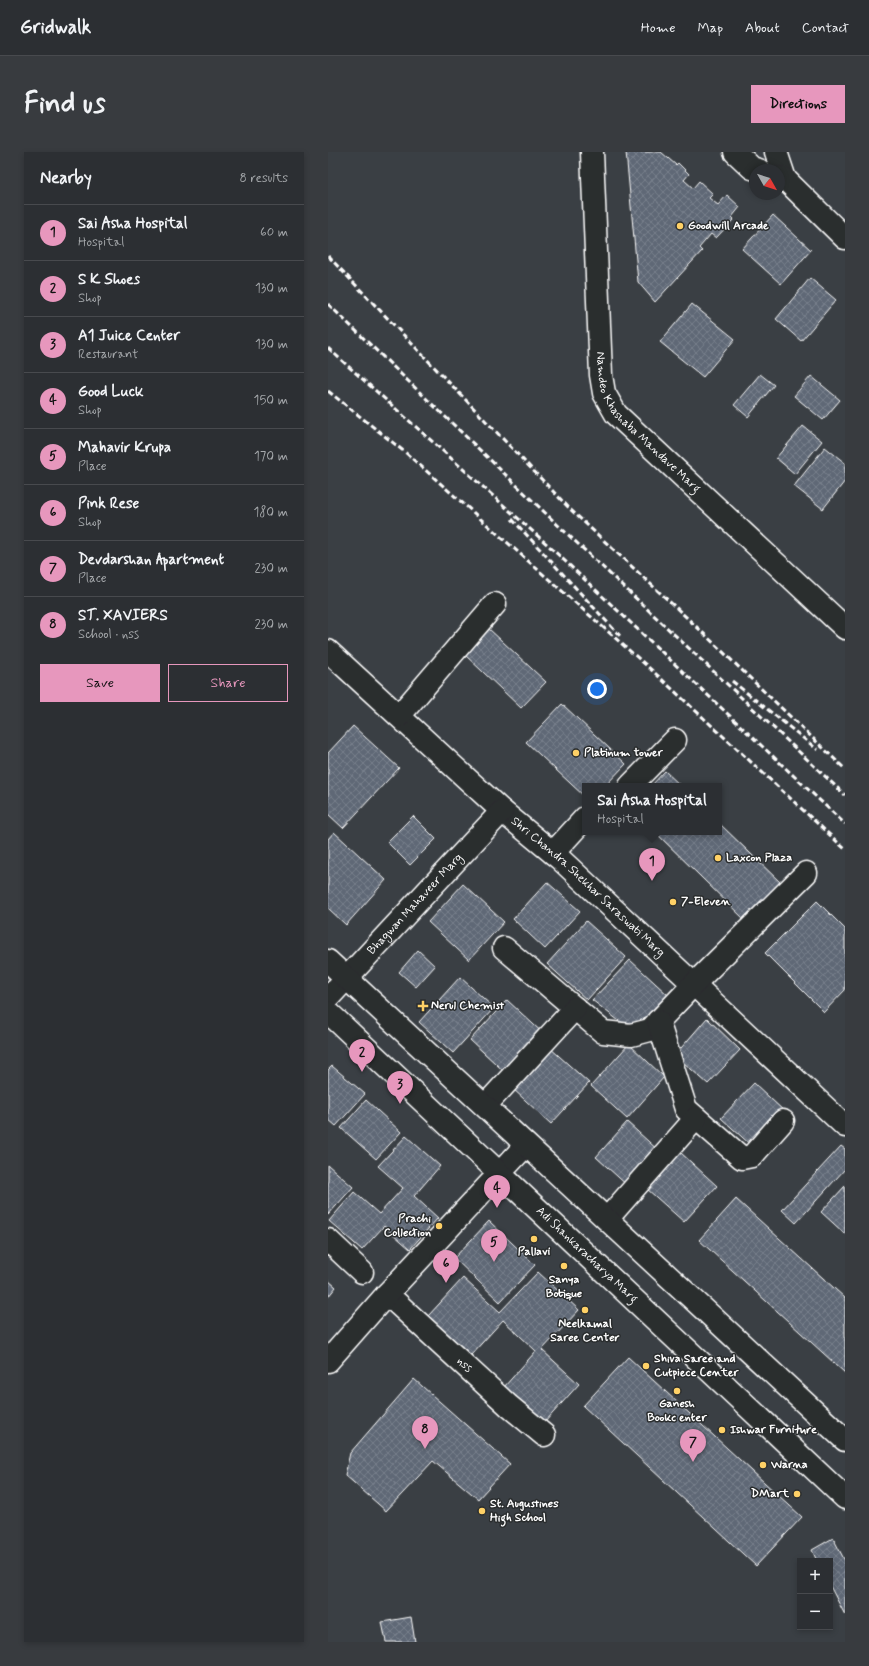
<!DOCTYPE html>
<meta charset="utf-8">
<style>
:root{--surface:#2c2f33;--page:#383b3f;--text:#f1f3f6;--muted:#a6a9ac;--line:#484a4e;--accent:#e797bd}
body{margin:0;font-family:Mynerve,sans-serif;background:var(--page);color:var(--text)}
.controls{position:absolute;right:12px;bottom:12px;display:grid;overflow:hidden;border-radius:0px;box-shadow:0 2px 6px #0003}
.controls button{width:36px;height:36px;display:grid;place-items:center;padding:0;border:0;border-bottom:1px solid var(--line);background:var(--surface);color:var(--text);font:20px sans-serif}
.compass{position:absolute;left:421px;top:12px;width:36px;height:36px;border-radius:50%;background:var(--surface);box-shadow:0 2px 6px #0003;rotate:129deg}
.you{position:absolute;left:269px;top:537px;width:14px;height:14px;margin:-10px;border:3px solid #fff;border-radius:50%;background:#1a73e8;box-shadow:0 0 0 6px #1a73e833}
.badge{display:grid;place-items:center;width:26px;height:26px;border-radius:50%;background:var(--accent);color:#111;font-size:13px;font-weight:700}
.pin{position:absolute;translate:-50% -33px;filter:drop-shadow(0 1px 2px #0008)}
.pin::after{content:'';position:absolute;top:21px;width:14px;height:12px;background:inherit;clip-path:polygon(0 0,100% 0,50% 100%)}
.popup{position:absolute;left:254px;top:631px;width:140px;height:52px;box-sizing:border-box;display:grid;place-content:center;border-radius:0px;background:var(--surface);filter:drop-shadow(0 1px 3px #0005);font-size:13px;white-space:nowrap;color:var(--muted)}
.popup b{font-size:15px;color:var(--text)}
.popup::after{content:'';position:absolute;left:50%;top:100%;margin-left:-8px;border:8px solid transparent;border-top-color:var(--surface)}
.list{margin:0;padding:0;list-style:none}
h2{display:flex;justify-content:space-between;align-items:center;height:52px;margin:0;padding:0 16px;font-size:17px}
h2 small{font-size:13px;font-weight:400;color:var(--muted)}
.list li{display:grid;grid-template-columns:26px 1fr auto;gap:12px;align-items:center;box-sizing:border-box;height:56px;padding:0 16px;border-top:1px solid var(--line)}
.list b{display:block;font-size:15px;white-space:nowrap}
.list p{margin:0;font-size:13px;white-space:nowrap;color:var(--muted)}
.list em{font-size:13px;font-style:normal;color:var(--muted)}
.actions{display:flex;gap:8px;padding:12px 16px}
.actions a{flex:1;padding:9px 0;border:1px solid var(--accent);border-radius:0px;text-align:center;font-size:14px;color:var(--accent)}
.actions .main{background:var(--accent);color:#111}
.map{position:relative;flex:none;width:517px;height:1490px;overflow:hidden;border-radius:0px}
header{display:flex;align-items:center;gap:24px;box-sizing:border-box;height:56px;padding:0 20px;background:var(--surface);border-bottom:1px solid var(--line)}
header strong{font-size:19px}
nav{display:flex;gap:22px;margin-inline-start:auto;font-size:14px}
.intro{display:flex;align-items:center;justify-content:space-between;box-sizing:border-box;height:96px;padding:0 24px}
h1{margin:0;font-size:28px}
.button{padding:10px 18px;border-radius:0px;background:var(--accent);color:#111;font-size:14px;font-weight:700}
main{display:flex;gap:24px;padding:0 24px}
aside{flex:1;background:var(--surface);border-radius:0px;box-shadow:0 2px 6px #0003}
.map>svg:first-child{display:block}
</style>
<header>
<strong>Gridwalk</strong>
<nav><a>Home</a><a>Map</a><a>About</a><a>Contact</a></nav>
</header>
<div class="intro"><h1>Find us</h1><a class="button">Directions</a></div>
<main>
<aside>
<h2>Nearby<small>8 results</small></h2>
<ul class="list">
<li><span class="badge">1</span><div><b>Sai Asha Hospital</b><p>Hospital</p></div><em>60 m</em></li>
<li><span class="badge">2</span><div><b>S K Shoes</b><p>Shop</p></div><em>130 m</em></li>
<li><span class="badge">3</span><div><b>A1 Juice Center</b><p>Restaurant</p></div><em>130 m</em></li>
<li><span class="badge">4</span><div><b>Good Luck</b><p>Shop</p></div><em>150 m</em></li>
<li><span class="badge">5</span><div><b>Mahavir Krupa</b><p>Place</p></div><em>170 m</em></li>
<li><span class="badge">6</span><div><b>Pink Rese</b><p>Shop</p></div><em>180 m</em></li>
<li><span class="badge">7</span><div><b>Devdarshan Apartment</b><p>Place</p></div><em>230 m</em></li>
<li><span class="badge">8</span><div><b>ST. XAVIERS</b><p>School · nss</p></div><em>230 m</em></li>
</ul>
<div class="actions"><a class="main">Save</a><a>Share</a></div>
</aside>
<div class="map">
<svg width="517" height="1490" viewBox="0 0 517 1490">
<defs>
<pattern id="building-cross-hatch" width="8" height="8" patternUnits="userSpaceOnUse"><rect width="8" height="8" fill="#5f6876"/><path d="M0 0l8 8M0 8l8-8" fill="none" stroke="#777f8b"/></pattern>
</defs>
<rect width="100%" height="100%" fill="#3a3f44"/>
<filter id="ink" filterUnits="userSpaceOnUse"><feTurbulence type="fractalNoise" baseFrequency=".025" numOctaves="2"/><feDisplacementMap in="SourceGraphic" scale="8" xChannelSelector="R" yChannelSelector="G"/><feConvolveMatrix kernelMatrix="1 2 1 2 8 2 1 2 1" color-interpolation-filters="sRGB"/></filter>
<g filter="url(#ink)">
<!-- building -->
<path fill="url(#building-cross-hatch)" stroke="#fff" d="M298 0H333L348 13 350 11 361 22 356 28 365 36 371 29 385 42 381 46 390 53 399 43 412 55 404 65 406 67 388 86 383 82 371 96 374 99 327 150 310 130Z
M445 63 483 98 453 132 414 97Z
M482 126 508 148 473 189 448 167Z
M364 152 407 187 375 225 332 190Z
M432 222 446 233 420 265 406 253Z
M483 224 512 248 495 268 466 244Z
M475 274 494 289 467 322 448 306Z
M497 295 517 311V329L495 357 466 334Z
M160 476 218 530 193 556 136 502Z
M234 552 298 612 277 634H257V645L198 590Z
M25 574 71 616 15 676 0 662V601Z
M337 619 353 634H323Z
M85 664 108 687 82 713 59 690Z
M391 671 454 732 418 769 327 680H391Z
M6 680 58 728 18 773 0 756V687Z
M219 730 252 759 217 797 185 767Z
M135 732 176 770 141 808 100 770Z
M489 749 517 777V838L496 860 437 801Z
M258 769 298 805 259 848 219 812Z
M90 798 107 814 88 835 71 820Z
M302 808 340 843 304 879 264 848Z
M132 825 166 856 125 901 91 870Z
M179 848 218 884 181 924 142 888Z
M379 866 412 898 380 932 347 903Z
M301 892 336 925 299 967 263 934Z
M221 895 261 931 223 972 184 936Z
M4 914 37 942 8 974 0 967V918Z
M426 931 457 960 425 995 393 966Z
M38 948 73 980 48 1007 13 976Z
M299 970 332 1000 301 1035 268 1005Z
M78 984 112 1014 86 1044 110 1066 82 1097 56 1074 34 1098 1 1069 26 1040 51 1062 75 1036 50 1014Z
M513 994 517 997V1017L468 1071 454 1058Z
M352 1000 389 1034 356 1070 319 1037Z
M0 1013 25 1035 0 1063Z
M517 1034V1082L493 1060Z
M408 1047 517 1146V1221L371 1088Z
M161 1069 207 1113 172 1150 126 1106Z
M210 1120 251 1158 214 1198 251 1232 216 1271 176 1235 208 1199 175 1168 143 1203 100 1164 135 1126 172 1160Z
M0 1128 8 1135 0 1145Z
M300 1205 474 1365 428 1414 255 1254Z
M86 1227 182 1312 150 1347 105 1309 58 1359 17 1323 22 1301Z
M505 1386 517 1409V1463L502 1434V1409H489L484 1398Z
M83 1465 87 1490H58L54 1470Z"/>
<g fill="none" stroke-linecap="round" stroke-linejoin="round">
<defs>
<g id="street">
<path id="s1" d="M0 499 174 659 231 706 517 974"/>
<path d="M71 564 167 452"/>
<path d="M302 634 347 588"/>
<path d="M225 701 257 666"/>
<path d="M176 796 275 880 303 883 322 878 366 832 478 721"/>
<path id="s2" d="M0 846 174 659"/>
<path d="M330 869 358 957 414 1006 424 1004 455 969"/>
<path d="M157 954 247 856"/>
<path d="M279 1067 368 966"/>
<path d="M0 1088 34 1120"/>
<path id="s3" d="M59 1142 181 1254 216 1283"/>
<path d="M0 1209 59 1142 198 993"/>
</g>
<g id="secondary">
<path id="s4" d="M264 0 273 223 276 241 288 262 517 476"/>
<path d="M407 0 424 16 431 18"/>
<path d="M448 0 457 27"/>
<path d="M451 25 457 27 517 86"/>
<path d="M0 809 517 1288"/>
<path id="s5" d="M0 860 517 1346"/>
</g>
</defs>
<!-- street casing -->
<use href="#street" stroke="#fff" stroke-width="25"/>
<!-- secondary casing -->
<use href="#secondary" stroke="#fff" stroke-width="25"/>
<!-- street -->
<use href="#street" stroke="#2a2d2e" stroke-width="22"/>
<!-- secondary -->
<use href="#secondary" stroke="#2a2d2e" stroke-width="22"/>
<!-- rail -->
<path stroke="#fff" stroke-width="3" stroke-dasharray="6 3" stroke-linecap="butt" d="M0 104 243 358 371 477 517 617
M0 152 233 376 517 643
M0 196 222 395 517 672
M0 239 78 301 328 522 517 697
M184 367 293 485
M404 529 490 598"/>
</g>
</g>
<!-- markers -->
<g fill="#ffd166" stroke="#2a2d2e" stroke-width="1.5">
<circle cx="352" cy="74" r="4"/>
<circle cx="248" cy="601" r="4"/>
<circle cx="390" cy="706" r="4"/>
<circle cx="345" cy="750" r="4"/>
<path d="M93 848h4v4h4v4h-4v4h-4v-4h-4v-4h4z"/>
<circle cx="111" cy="1074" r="4"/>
<circle cx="206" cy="1087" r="4"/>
<circle cx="236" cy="1114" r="4"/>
<circle cx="257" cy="1158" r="4"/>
<circle cx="318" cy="1214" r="4"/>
<circle cx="349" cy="1239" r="4"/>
<circle cx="394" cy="1278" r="4"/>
<circle cx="435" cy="1313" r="4"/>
<circle cx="469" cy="1342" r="4"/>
<circle cx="154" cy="1359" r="4"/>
</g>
<g text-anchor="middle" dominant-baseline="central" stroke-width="3" stroke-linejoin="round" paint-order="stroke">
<!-- poi labels -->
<g font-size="12" font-weight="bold" fill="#fff" stroke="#2a2d2e" text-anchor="start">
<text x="360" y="74">Goodwill Arcade</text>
<text x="256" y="601">Platinum tower</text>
<text x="398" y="706">Laxcon Plaza</text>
<text x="353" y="750">7-Eleven</text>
<text x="103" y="854">Nerul Chemist</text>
<text x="103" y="1067" text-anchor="end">Prachi<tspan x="103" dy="14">Collection</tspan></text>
<text x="206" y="1100" text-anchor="middle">Pallavi</text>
<text x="236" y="1128" text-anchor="middle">Sanya<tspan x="236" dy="14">Botique</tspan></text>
<text x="257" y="1172" text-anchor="middle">Neelkamal<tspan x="257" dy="14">Saree Center</tspan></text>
<text x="326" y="1207">Shiva Saree and<tspan x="326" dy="14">Cutpiece Center</tspan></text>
<text x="349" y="1252" text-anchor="middle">Ganesh<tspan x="349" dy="14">Bookc enter</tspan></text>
<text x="402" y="1278">Ishwar Furniture</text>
<text x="443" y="1313">Warna</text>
<text x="461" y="1342" text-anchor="end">DMart</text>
<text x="162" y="1352">St. Augustines<tspan x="162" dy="14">High School</tspan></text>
</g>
<!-- street labels -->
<g font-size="12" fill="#fff" stroke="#2a2d2e">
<text stroke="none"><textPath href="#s4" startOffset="289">Namdeo Khashaba Mandave Marg</textPath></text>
<text stroke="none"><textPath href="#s1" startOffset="351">Shri Chandra Shekhar Saraswati Marg</textPath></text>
<text stroke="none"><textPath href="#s2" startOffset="128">Bhagwan Mahaveer Marg</textPath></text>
<text stroke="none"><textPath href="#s5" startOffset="355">Adi Shankaracharya Marg</textPath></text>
<text stroke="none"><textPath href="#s3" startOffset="105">nss</textPath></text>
</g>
</g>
</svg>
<div class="controls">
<button>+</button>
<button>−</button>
</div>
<svg class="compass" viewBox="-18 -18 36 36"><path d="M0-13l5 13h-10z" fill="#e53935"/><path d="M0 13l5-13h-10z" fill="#a6a9ac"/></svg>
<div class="you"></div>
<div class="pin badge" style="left:324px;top:729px">1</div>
<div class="popup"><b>Sai Asha Hospital</b>Hospital</div>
<div class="pin badge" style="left:34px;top:920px">2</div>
<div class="pin badge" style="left:72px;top:952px">3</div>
<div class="pin badge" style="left:169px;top:1056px">4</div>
<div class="pin badge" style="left:166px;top:1110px">5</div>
<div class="pin badge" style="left:118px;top:1131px">6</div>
<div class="pin badge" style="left:365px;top:1310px">7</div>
<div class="pin badge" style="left:97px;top:1297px">8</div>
</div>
</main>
